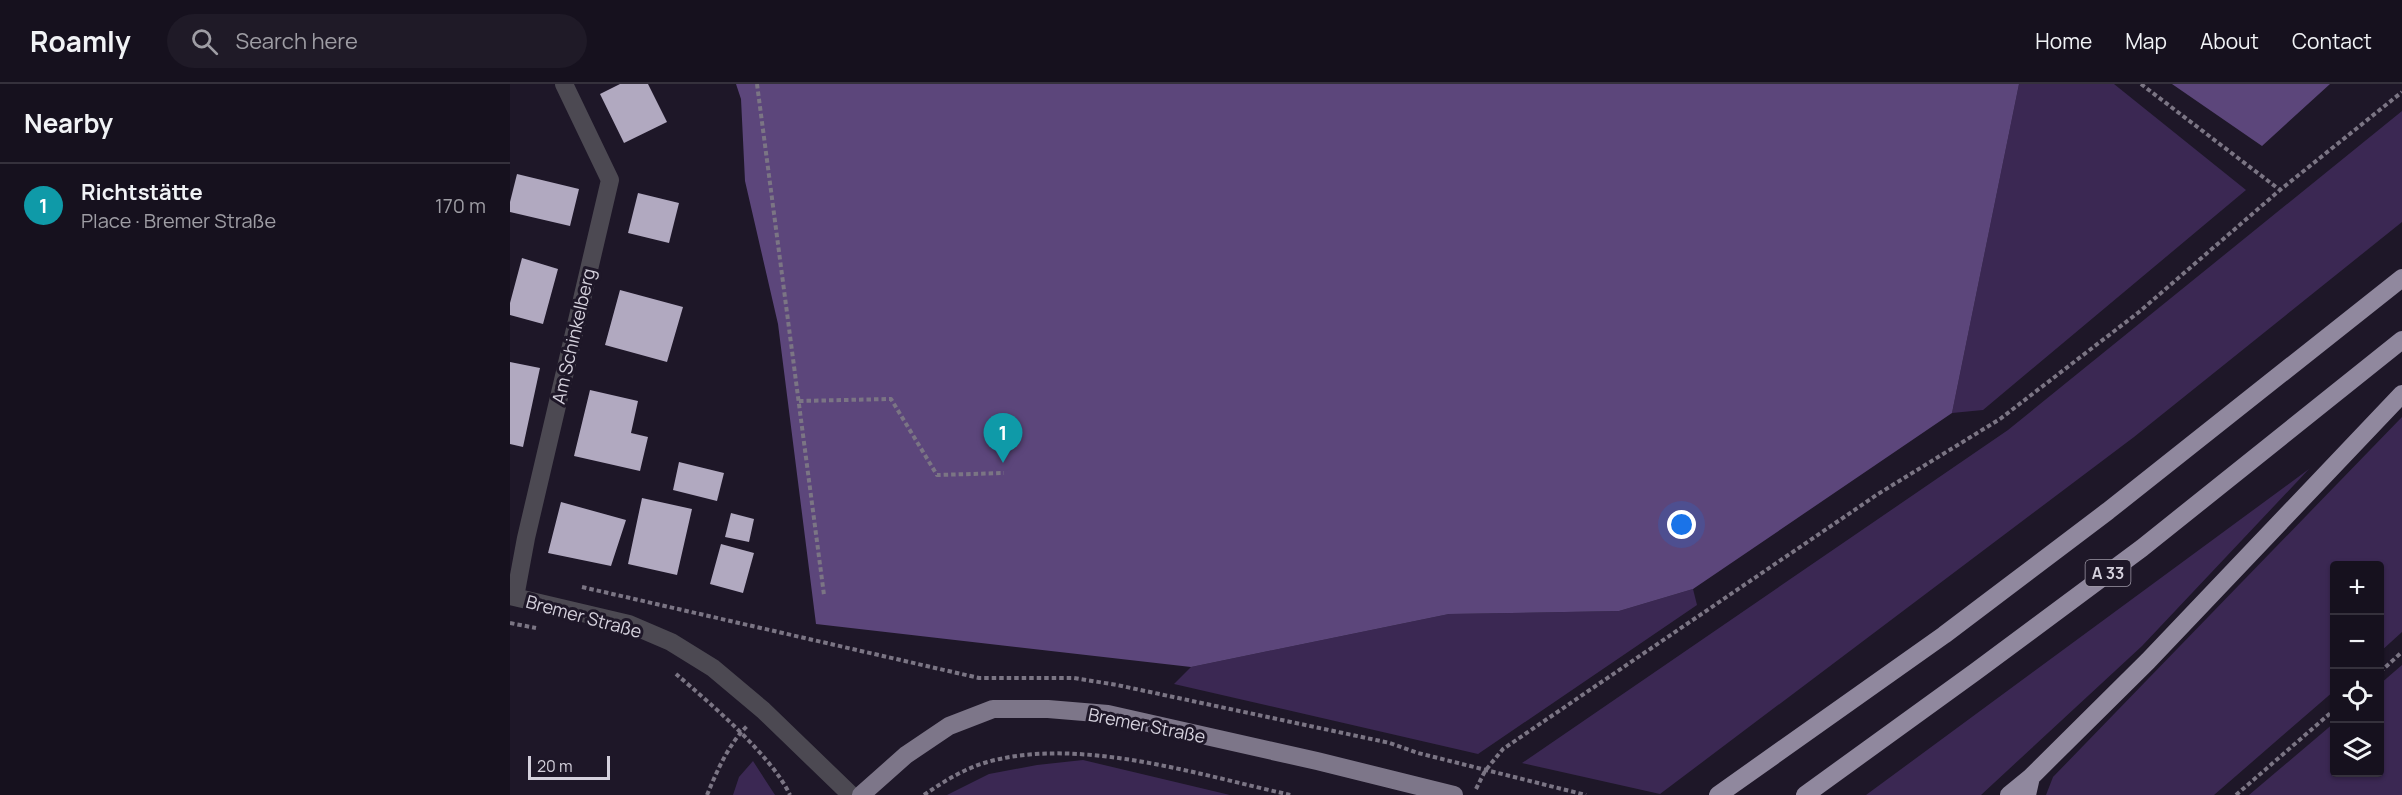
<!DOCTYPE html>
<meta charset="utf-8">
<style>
:root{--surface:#16111e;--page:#1f1a27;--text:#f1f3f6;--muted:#9e9da4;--line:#35313c;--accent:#a4c825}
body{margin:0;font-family:Manrope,sans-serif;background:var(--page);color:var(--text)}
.controls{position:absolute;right:18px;bottom:18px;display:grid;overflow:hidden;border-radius:6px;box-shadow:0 2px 4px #0004}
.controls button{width:54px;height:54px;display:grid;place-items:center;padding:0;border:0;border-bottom:2px solid var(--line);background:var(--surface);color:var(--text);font:30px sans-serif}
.scale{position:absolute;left:18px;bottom:15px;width:82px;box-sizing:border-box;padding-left:6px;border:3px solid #d5d1dd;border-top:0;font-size:16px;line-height:21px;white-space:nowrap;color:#d5d1dd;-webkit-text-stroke:4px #1e1728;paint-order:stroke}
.you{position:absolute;left:1172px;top:441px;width:21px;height:21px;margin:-15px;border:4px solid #fff;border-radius:50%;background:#1a73e8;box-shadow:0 0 0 9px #1a73e833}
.badge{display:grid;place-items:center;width:39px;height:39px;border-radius:50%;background:var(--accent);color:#fff;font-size:20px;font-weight:700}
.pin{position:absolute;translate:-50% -50px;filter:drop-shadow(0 2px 3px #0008)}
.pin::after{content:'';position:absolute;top:32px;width:21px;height:18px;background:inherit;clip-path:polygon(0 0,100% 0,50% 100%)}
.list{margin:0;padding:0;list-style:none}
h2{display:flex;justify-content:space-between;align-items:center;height:78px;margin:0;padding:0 24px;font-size:26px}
h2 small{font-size:20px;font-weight:400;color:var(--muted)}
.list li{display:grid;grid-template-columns:39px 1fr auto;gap:18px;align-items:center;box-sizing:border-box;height:84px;padding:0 24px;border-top:2px solid var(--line)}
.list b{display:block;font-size:22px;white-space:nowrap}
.list p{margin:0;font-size:20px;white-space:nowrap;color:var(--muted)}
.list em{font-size:20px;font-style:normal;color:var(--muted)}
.icon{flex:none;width:33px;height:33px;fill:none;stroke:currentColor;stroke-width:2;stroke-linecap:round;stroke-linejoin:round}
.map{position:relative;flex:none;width:1892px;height:711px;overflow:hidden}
header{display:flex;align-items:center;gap:36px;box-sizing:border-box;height:84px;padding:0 30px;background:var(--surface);border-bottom:2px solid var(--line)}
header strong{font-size:28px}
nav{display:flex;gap:33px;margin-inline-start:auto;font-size:21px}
.search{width:420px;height:54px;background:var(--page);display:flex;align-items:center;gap:15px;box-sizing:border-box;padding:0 21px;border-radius:33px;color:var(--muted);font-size:22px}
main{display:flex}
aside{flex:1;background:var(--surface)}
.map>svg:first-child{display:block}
</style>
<header>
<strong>Roamly</strong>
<div class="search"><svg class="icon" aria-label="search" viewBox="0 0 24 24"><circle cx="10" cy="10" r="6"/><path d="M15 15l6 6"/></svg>Search here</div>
<nav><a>Home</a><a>Map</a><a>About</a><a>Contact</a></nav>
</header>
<main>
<aside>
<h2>Nearby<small></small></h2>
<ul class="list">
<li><span class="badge" style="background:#0f9aa8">1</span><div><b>Richtstätte</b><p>Place · Bremer Straße</p></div><em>170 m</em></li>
</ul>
</aside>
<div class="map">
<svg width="1892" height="711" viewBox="0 0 1892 711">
<rect width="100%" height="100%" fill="#1e1728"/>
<!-- green -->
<path fill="#3b2853" d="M1509 0H1604L1736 106 1473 326 1442 329Z
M1892 27V138L1624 353 1150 710 1012 679 1498 346Z
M1892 333V548L1870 568V482H1824V607L1704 711H1536L1543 693Z
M1799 385 1632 562 1471 711H1356Z
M1183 505 1187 521 968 670 664 600 681 583 939 530 1109 527Z
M1892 581V711H1739L1824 639V688H1870V600Z
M573 676 720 711H437L479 690 527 681Z
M243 677 265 711H223L229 693Z"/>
<!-- forest -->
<path fill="#5c467b" d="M226 0H1509L1442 329 1183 505 1109 527 939 530 681 583 306 540 268 240 235 97 231 15Z
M1662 0H1820L1752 62Z"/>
<!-- building -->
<path fill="#b1a9c0" d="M110 0H138L157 38 114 59 90 10Z
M7 90 69 105 60 142 0 128V118Z
M128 109 169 119 159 159 118 149Z
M12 174 48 185 33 240 0 231V219Z
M110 206 173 223 157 278 95 261Z
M0 278 30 284 13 363 0 360Z
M80 306 128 317 121 349 138 353 130 387 64 372Z
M169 378 214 389 207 417 163 406Z
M132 414 182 425 167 491 118 480Z
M51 418 116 436 101 482 38 469Z
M221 429 244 435 239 458 215 453Z
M211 460 244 469 233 509 200 500Z"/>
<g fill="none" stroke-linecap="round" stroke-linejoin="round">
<!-- path -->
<path stroke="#7b7584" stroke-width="4" stroke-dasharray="4.5 3" stroke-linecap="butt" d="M247 0 314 511
M1631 0 1770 106
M289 317 381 315 427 391 494 389
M72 503 469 594H564L607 601 880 659 908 669 1076 711
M0 539 26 544
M1870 588 1892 568
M166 590C200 619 262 672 280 711
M966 705 975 687 993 665 1368 410 1490 335 1629 228 1770 106 1892 8
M197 711C207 687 218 661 237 642
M414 711C433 698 452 686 474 679 567 651 689 691 781 711
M1726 711 1824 626"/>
<!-- minor -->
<path stroke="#4c4952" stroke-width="18" d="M0 512 119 540 161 558 203 584 253 626 341 711
M5 513 16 454 100 96 54 0"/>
<!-- major -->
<path stroke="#7d7689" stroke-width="18" d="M351 711 396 671 439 642 483 625H538L598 630 807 677 944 711"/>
<!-- highway -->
<path stroke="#90889e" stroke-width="18" d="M1208 711 1434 551 1598 427 1892 194
M1295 711 1465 588 1632 464 1892 256
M1499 711 1521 693
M1517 711 1521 693 1638 577 1892 310"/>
</g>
<g text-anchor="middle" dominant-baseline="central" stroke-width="6" stroke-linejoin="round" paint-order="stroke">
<!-- shield labels -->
<rect fill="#1e1728" stroke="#9e99a7" stroke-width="1.5" x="1575.5" y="476" width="45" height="26" rx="4.5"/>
<g font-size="16" font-weight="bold" fill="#d5d1dd">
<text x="1598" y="489">A 33</text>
</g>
<!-- street labels -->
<g font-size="18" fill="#d5d1dd" stroke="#1e1728">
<text transform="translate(63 252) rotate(-77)">Am Schinkelberg</text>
<text transform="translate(74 532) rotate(15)">Bremer Straße</text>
<text transform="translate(637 641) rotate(11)">Bremer Straße</text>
</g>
</g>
</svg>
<div class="controls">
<button>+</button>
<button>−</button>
<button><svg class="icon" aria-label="locate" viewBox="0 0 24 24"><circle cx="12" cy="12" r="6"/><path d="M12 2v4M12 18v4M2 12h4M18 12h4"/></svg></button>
<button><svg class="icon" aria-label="layers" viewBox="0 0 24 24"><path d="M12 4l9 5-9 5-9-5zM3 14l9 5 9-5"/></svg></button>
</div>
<div class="scale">20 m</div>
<div class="you"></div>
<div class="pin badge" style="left:493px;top:379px;background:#0f9aa8">1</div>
</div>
</main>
